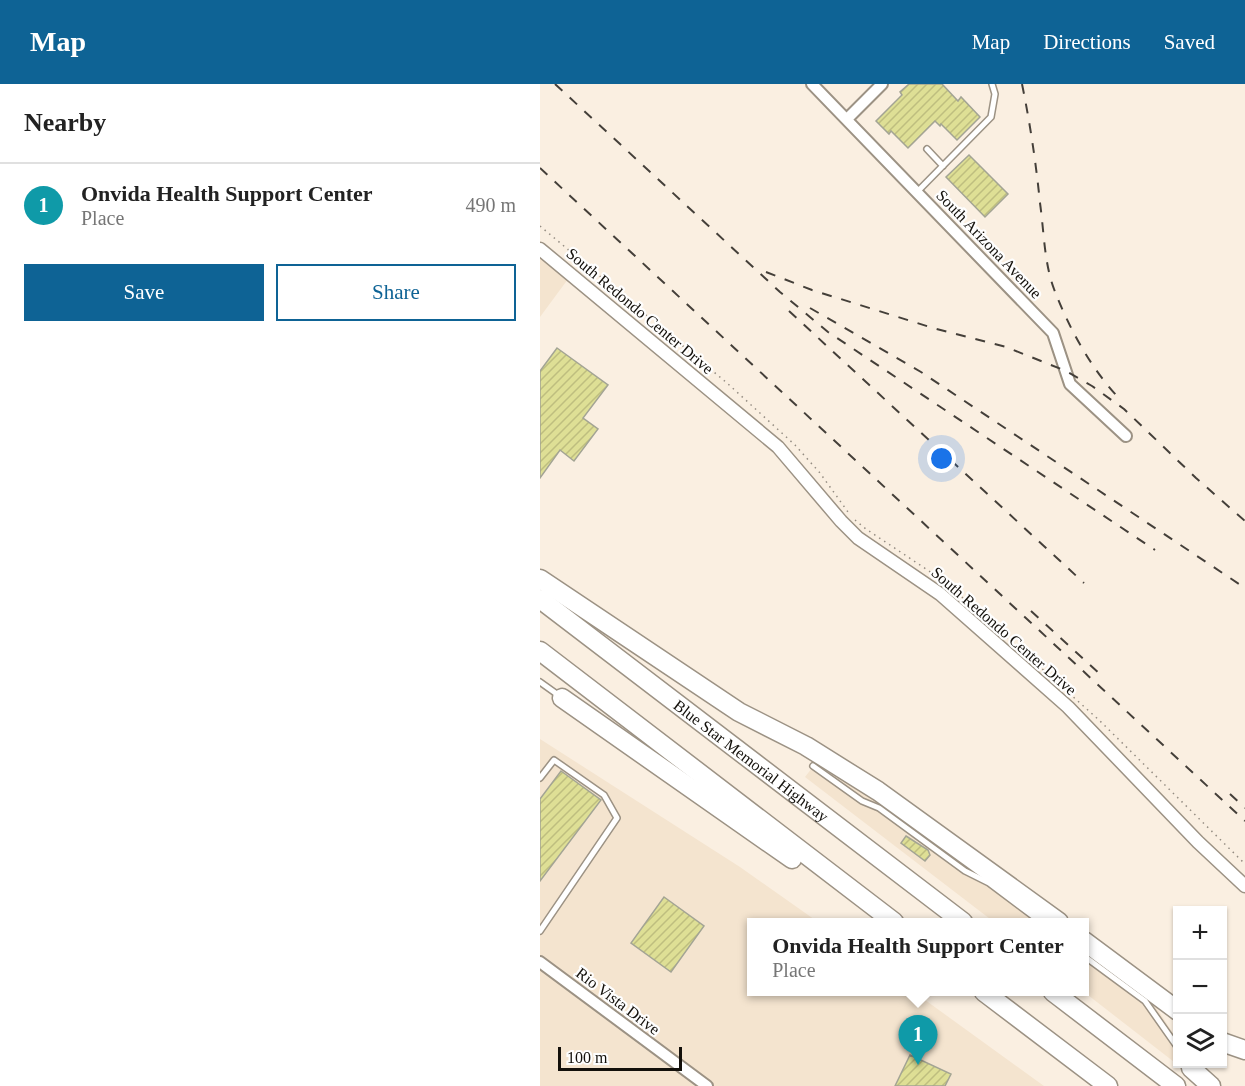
<!DOCTYPE html>
<meta charset="utf-8">
<style>
:root{--surface:#fff;--page:#f2f2f2;--text:#222;--muted:#767676;--line:#e0e0e0;--accent:#0e6395}
body{margin:0;font-family:Georgia,serif;background:var(--page);color:var(--text)}
.controls{position:absolute;right:18px;bottom:18px;display:grid;overflow:hidden;border-radius:0px;box-shadow:0 2px 4px #0004}
.controls button{width:54px;height:54px;display:grid;place-items:center;padding:0;border:0;border-bottom:2px solid var(--line);background:var(--surface);color:var(--text);font:30px sans-serif}
.scale{position:absolute;left:18px;bottom:15px;width:124px;box-sizing:border-box;padding-left:6px;border:3px solid #13100b;border-top:0;font-size:16px;line-height:21px;white-space:nowrap;color:#13100b;-webkit-text-stroke:4px #fefefe;paint-order:stroke}
.you{position:absolute;left:402px;top:375px;width:21px;height:21px;margin:-15px;border:4px solid #fff;border-radius:50%;background:#1a73e8;box-shadow:0 0 0 9px #1a73e833}
.badge{display:grid;place-items:center;width:39px;height:39px;border-radius:50%;background:var(--accent);color:#fff;font-size:20px;font-weight:700}
.pin{position:absolute;translate:-50% -50px;filter:drop-shadow(0 2px 3px #0008)}
.pin::after{content:'';position:absolute;top:32px;width:21px;height:18px;background:inherit;clip-path:polygon(0 0,100% 0,50% 100%)}
.popup{position:absolute;left:207px;top:834px;width:342px;height:78px;box-sizing:border-box;display:grid;place-content:center;border-radius:0px;background:var(--surface);filter:drop-shadow(0 2px 4px #0005);font-size:20px;white-space:nowrap;color:var(--muted)}
.popup b{font-size:22px;color:var(--text)}
.popup::after{content:'';position:absolute;left:50%;top:100%;margin-left:-12px;border:12px solid transparent;border-top-color:var(--surface)}
.list{margin:0;padding:0;list-style:none}
h2{display:flex;justify-content:space-between;align-items:center;height:78px;margin:0;padding:0 24px;font-size:26px}
h2 small{font-size:20px;font-weight:400;color:var(--muted)}
.list li{display:grid;grid-template-columns:39px 1fr auto;gap:18px;align-items:center;box-sizing:border-box;height:84px;padding:0 24px;border-top:2px solid var(--line)}
.list b{display:block;font-size:22px;white-space:nowrap}
.list p{margin:0;font-size:20px;white-space:nowrap;color:var(--muted)}
.list em{font-size:20px;font-style:normal;color:var(--muted)}
.actions{display:flex;gap:12px;padding:18px 24px}
.actions a{flex:1;padding:14px 0;border:2px solid var(--accent);border-radius:0px;text-align:center;font-size:21px;color:var(--accent)}
.actions .main{background:var(--accent);color:#fff}
.icon{flex:none;width:33px;height:33px;fill:none;stroke:currentColor;stroke-width:2;stroke-linecap:round;stroke-linejoin:round}
.map{position:relative;flex:none;width:705px;height:1002px;overflow:hidden}
header{display:flex;align-items:center;gap:36px;box-sizing:border-box;height:84px;padding:0 30px;background:var(--accent);color:#fff}
header strong{font-size:28px}
nav{display:flex;gap:33px;margin-inline-start:auto;font-size:21px}
main{display:flex}
aside{flex:1;background:var(--surface)}
.map>svg:first-child{display:block}
</style>
<header>
<strong>Map</strong>
<nav><a>Map</a><a>Directions</a><a>Saved</a></nav>
</header>
<main>
<aside>
<h2>Nearby<small></small></h2>
<ul class="list">
<li><span class="badge" style="background:#0f9aa8">1</span><div><b>Onvida Health Support Center</b><p>Place</p></div><em>490 m</em></li>
</ul>
<div class="actions"><a class="main">Save</a><a>Share</a></div>
</aside>
<div class="map">
<svg width="705" height="1002" viewBox="0 0 705 1002">
<defs>
<pattern id="building-hatch" width="6" height="6" patternUnits="userSpaceOnUse" patternTransform="scale(1.5)"><rect width="6" height="6" fill="#dedf95"/><path d="M-1 1l2-2M0 6l6-6M5 7l2-2" fill="none" stroke="#bebe7f"/></pattern>
</defs>
<rect width="100%" height="100%" fill="#faefe1"/>
<!-- built -->
<path fill="#f4e4cf" d="M0 165 31 191 0 233Z
M0 655 200 783 278 838H212V908H374L504 1002H0Z
M279 675 510 838H454L265 693Z
M545 865 612 917 637 955 638 980H653L647 988 544 908Z"/>
<!-- building -->
<path fill="url(#building-hatch)" stroke="#a3a494" stroke-width="1.5" d="M369 0H402L418 17 421 13 440 33 417 56 401 40 400 42 395 37 368 64 351 47 349 50 336 37 362 11 360 8Z
M429 71 468 110 445 133 406 93Z
M17 264 68 301 43 334 58 345 34 377 20 366 0 394V287Z
M21 687 61 716 0 797V715Z
M366 752 388 766 390 771 385 777 361 759Z
M124 813 164 842 131 888 91 859Z
M370 971 411 990 405 1002H355Z"/>
<g fill="none" stroke-linecap="round" stroke-linejoin="round">
<defs>
<path id="service" d="M387 65 403 82
M377 108 451 33 455 10 452 0
M0 598 21 613
M273 682 322 717 339 724 425 787 449 799 501 838
M0 694 14 676 64 711 77 734 0 847
M544 872 605 917 638 964"/>
<path id="minor" d="M272 0 513 249 530 300 586 352
M307 35 342 0
M0 878 167 1002"/>
<path id="tertiary" d="M0 165 238 363 301 437 318 454 400 510 528 623 658 758 705 802"/>
<g id="motorway">
<path d="M0 495 199 628 266 662 338 707 519 838"/>
<path id="s1" d="M0 515 423 838"/>
<path d="M0 567 354 838"/>
<path d="M22 614 252 775"/>
<path d="M544 857 638 927"/>
<path d="M444 908 568 1002"/>
<path d="M513 908 636 1002"/>
<path d="M682 958 705 966"/>
<path d="M651 984 671 1002"/>
</g>
</defs>
<!-- service casing -->
<use href="#service" stroke="#9c9284" stroke-width="8"/>
<!-- minor casing -->
<use href="#minor" stroke="#9c9284" stroke-width="14"/>
<!-- tertiary casing -->
<use href="#tertiary" stroke="#9c9284" stroke-width="15"/>
<!-- motorway casing -->
<use href="#motorway" stroke="#9c9284" stroke-width="21"/>
<!-- path -->
<path stroke="#948c82" stroke-width="1.5" stroke-dasharray="1.5 4.5" stroke-linecap="butt" d="M0 142 187 299 255 361 280 389 308 428
M315 436 326 445 404 497 559 636 705 780"/>
<!-- service -->
<use href="#service" stroke="#fff" stroke-width="5"/>
<!-- minor -->
<use href="#minor" stroke="#fff" stroke-width="10"/>
<!-- tertiary -->
<use href="#tertiary" stroke="#fff" stroke-width="12"/>
<!-- motorway -->
<use href="#motorway" stroke="#fff" stroke-width="18"/>
<!-- rail -->
<path stroke="#443f39" stroke-width="2" stroke-dasharray="10 10" stroke-linecap="butt" d="M15 0 240 208 288 248 615 466
M482 0C490 39 496 79 500 119 504 147 504 178 514 205 528 242 550 283 577 312
M0 84 705 737
M226 188 272 206 393 244 466 263 526 287 552 302 584 325 656 394 705 437
M270 224 381 288 702 502
M249 227 544 499
M491 527 560 590
M690 710 705 724"/>
</g>
<g text-anchor="middle" dominant-baseline="central" stroke-width="4.5" stroke-linejoin="round" paint-order="stroke">
<!-- street labels -->
<g font-size="16" fill="#13100b" stroke="#fefefe">
<text transform="translate(449 160) rotate(46)">South Arizona Avenue</text>
<text transform="translate(100 227) rotate(40)">South Redondo Center Drive</text>
<text transform="translate(464 547) rotate(41)">South Redondo Center Drive</text>
<text stroke="none"><textPath href="#s1" startOffset="266">Blue Star Memorial Highway</textPath></text>
<text transform="translate(78 917) rotate(37)">Rio Vista Drive</text>
</g>
</g>
</svg>
<div class="controls">
<button>+</button>
<button>−</button>
<button><svg class="icon" aria-label="layers" viewBox="0 0 24 24"><path d="M12 4l9 5-9 5-9-5zM3 14l9 5 9-5"/></svg></button>
</div>
<div class="scale">100 m</div>
<div class="you"></div>
<div class="pin badge" style="left:378px;top:981px;background:#0f9aa8">1</div>
<div class="popup"><b>Onvida Health Support Center</b>Place</div>
</div>
</main>
